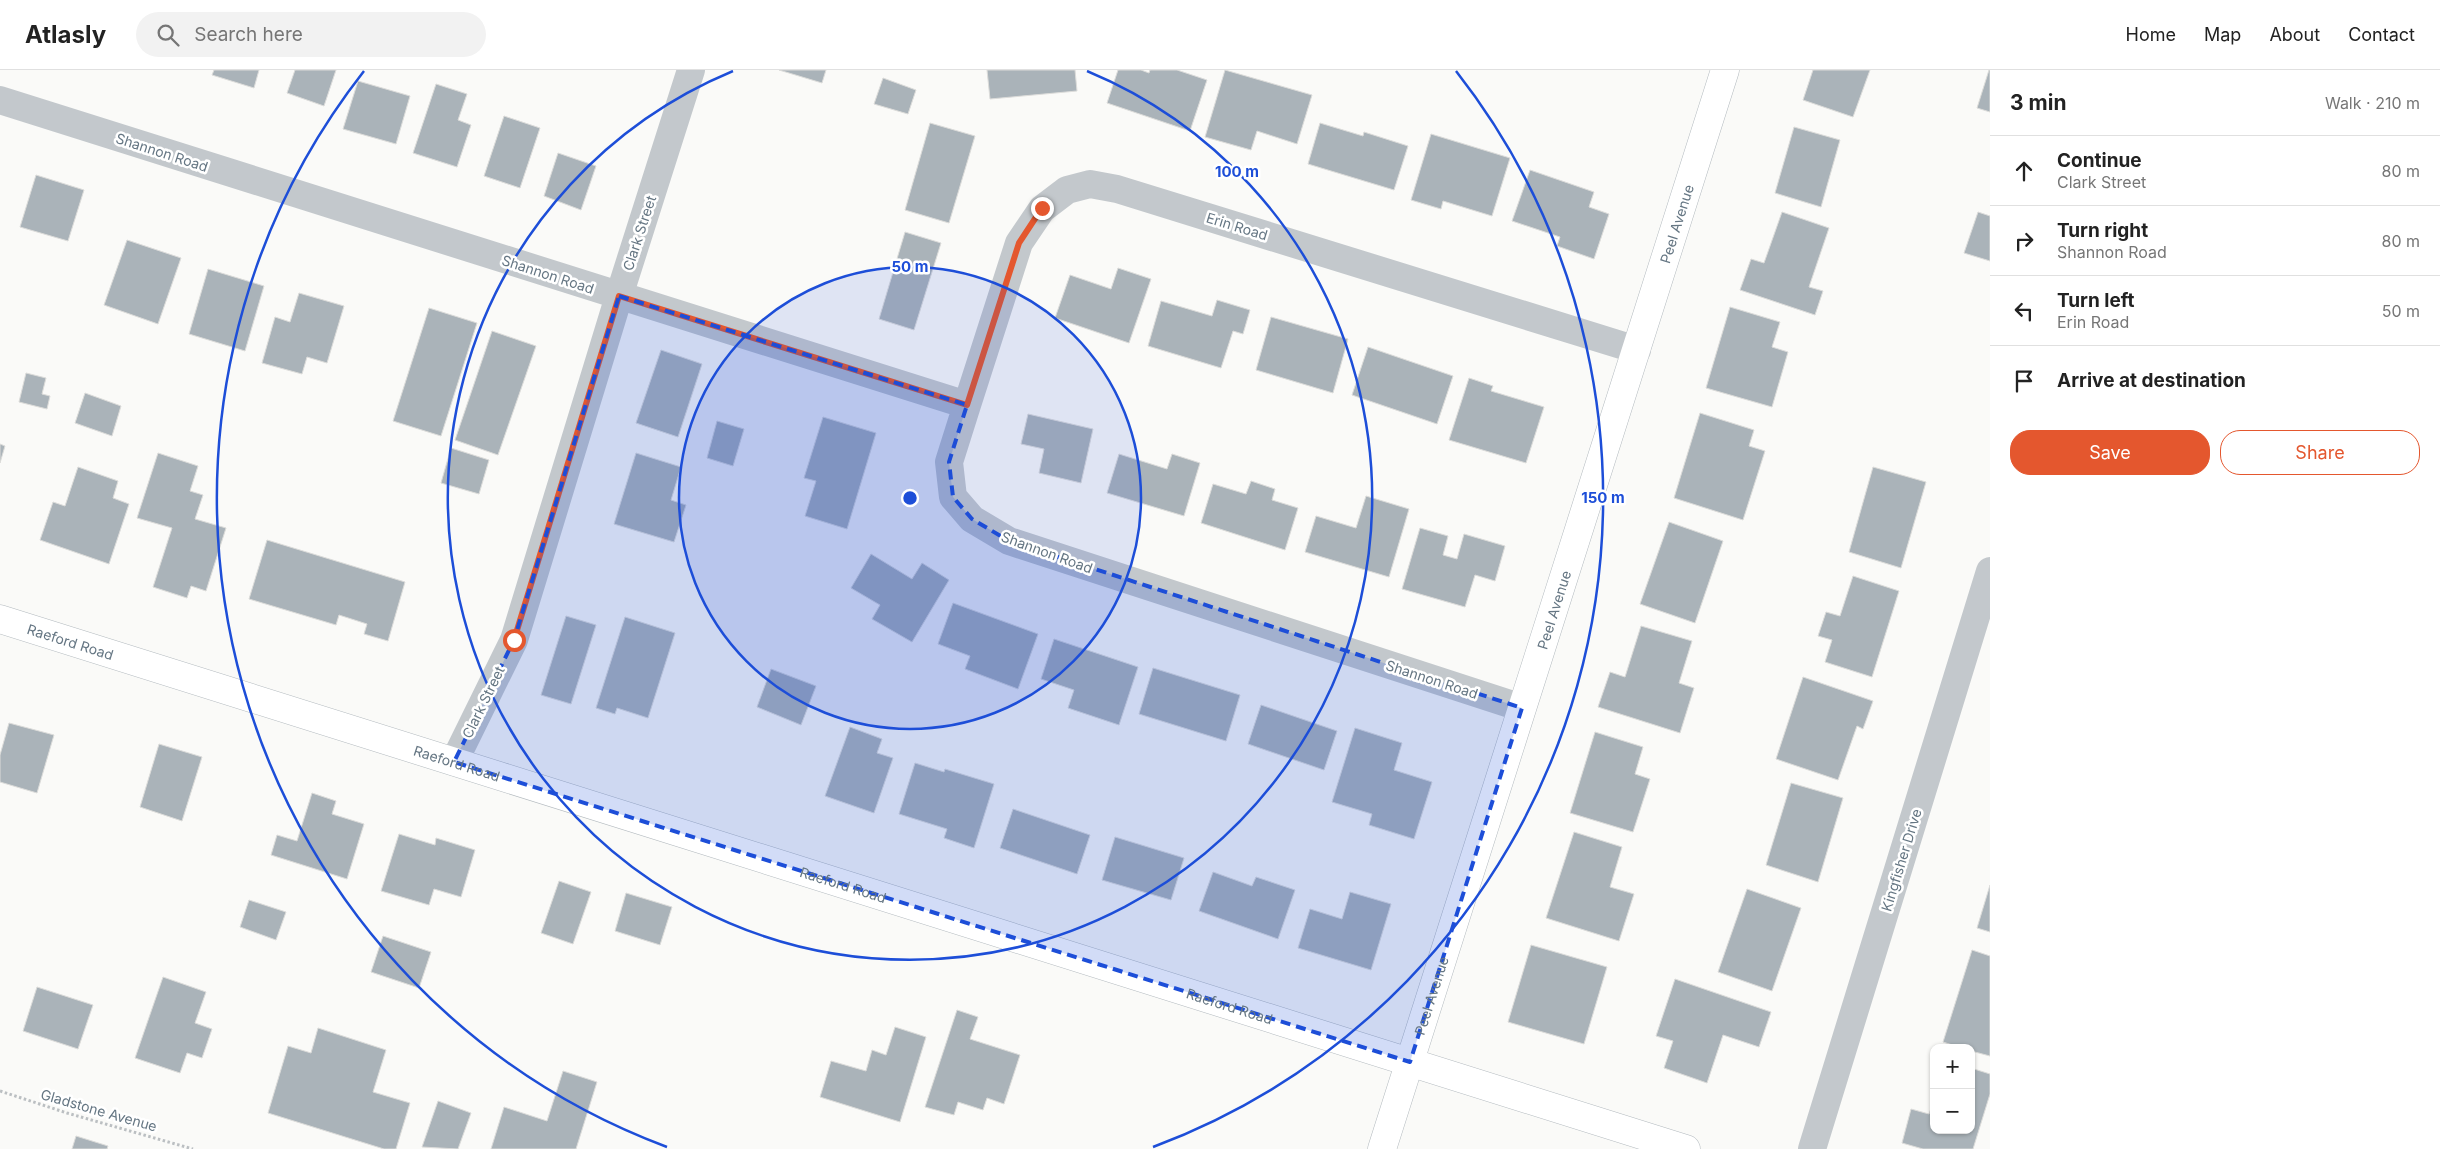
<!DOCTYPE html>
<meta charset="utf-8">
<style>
:root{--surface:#fff;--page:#f2f2f2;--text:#222;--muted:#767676;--line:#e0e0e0;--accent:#e4572e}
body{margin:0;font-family:Inter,sans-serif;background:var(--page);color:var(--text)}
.controls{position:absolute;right:15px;bottom:15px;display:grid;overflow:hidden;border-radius:10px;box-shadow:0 1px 4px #0004}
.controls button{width:45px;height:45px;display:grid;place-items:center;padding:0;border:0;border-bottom:1px solid var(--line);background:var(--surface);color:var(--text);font:25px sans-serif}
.stop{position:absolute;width:15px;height:15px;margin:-11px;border:4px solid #e4572e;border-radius:50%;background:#fff}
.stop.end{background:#e4572e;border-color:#fff;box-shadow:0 1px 5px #0008}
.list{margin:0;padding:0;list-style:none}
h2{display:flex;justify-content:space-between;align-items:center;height:65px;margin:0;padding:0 20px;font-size:21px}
h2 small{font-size:16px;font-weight:400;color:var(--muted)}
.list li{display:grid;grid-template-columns:32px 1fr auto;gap:15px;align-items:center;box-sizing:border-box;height:70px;padding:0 20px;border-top:1px solid var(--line)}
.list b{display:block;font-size:19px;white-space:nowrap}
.list p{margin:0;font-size:16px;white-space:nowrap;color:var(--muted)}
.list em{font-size:16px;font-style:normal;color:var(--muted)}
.actions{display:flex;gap:10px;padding:15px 20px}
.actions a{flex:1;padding:11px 0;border:1px solid var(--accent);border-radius:20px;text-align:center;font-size:18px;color:var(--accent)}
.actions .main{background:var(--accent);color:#fff}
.icon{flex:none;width:28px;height:28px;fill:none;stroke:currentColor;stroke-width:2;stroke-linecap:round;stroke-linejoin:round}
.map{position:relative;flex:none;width:1990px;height:1079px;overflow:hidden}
header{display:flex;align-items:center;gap:30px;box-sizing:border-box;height:70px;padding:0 25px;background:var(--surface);border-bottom:1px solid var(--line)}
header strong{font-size:24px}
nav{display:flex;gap:28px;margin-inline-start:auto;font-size:18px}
.search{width:350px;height:45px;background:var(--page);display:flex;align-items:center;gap:12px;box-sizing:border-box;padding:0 18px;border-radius:28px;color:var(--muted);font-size:19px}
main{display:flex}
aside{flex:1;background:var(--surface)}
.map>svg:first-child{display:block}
</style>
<header>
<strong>Atlasly</strong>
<div class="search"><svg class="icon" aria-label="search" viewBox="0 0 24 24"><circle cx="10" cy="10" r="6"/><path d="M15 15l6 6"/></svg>Search here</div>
<nav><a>Home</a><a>Map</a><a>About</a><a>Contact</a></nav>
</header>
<main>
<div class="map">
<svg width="1990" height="1079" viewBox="0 0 1990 1079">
<rect width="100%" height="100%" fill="#fafaf8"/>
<!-- building -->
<path fill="#aab3b9" stroke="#dcdcda" d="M214 0H259L254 18 212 5Z
M295 0H336L324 36 287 23Z
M779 0H826L822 13Z
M987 0H1075L1077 21 990 29Z
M1118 0H1141L1149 3 1150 0H1177L1207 10 1190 61 1107 33Z
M1225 0 1312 25 1297 74 1257 61 1251 80 1205 67Z
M1813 0H1870L1853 47 1803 30Z
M1989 0H1990V42L1977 38Z
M883 8 916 20 908 44 874 34Z
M358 11 410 26 396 74 343 59Z
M436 14 467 24 458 50 471 55 457 97 413 83Z
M504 46 540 58 520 118 484 106Z
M930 53 975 66 949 153 905 140Z
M1320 53 1363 66 1364 62 1408 76 1394 120 1308 94Z
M1794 57 1840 70 1821 137 1775 123Z
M1431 64 1510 88 1492 146 1443 131 1441 139 1411 130Z
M558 83 596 96 581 140 544 126Z
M1530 100 1594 122 1589 137 1609 144 1594 189 1557 176 1560 167 1512 151Z
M36 105 84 120 68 171 20 157Z
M1782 142 1829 158 1809 217 1823 221 1815 245 1740 220 1751 189 1764 193Z
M1978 142 1990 146V191L1964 183Z
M905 162 941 173 914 260 879 249Z
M127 170 181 188 158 254 104 235Z
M1118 198 1151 209 1129 273 1055 248 1070 205 1111 219Z
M208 199 264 216 245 281 189 264Z
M299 223 344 236 327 293 307 287 302 304 262 293 275 247 290 252Z
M1217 230 1250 240 1243 264 1233 261 1221 298 1148 276 1161 231 1212 246Z
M1730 237 1780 252 1772 277 1788 282 1772 337 1706 318Z
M429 238 477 253 441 366 393 351Z
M1271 247 1348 269 1333 323 1256 300Z
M492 261 536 276 498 385 455 370Z
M1368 277 1453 306 1437 354 1352 325Z
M661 280 702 294 678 367 636 353Z
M26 303 46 308 42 324 50 326 47 339 19 332Z
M1469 308 1493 316 1491 321 1544 337 1526 393 1449 370Z
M85 323 121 336 112 366 75 353Z
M1700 343 1754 360 1749 376 1765 381 1743 450 1674 428Z
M1028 344 1093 359 1081 413 1039 403 1044 379 1021 374Z
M823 347 876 363 847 459 805 446 816 411 804 408Z
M717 351 744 359 733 396 707 388Z
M0 374 5 376 0 393Z
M451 378 489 390 479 424 441 413Z
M158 383 198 396 190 421 203 425 195 449 226 458 206 521 191 516 187 528 153 517 172 458 137 448Z
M636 383 681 397 671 430 686 435 674 472 614 454Z
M1119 384 1167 399 1172 384 1200 393 1184 446 1107 423Z
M78 397 118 411 113 428 129 434 109 494 40 470 53 432 65 436Z
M1873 397 1926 412 1901 498 1849 482Z
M1251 411 1275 419 1272 430 1298 438 1285 480 1201 453 1213 414 1246 424Z
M1366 426 1409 439 1389 507 1305 482 1316 446 1356 458Z
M1669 452 1723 471 1695 553 1640 534Z
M1420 458 1448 466 1443 485 1457 489 1464 464 1505 476 1495 511 1475 505 1465 537 1402 519Z
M267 470 405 512 388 571 364 564 367 554 339 545 336 555 249 529Z
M871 484 912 509 922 493 949 510 912 572 872 549 880 535 851 518Z
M1853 506 1899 521 1872 607 1825 592 1832 570 1818 566 1826 542 1840 546Z
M953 533 1038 564 1018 619 965 599 970 586 938 574Z
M566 546 596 555 571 634 541 625Z
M625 547 675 563 648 648 617 638 615 644 596 638Z
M1641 556 1692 571 1679 613 1694 618 1680 663 1598 637 1610 602 1625 607Z
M1054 569 1138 597 1119 655 1068 638 1074 620 1041 609Z
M1153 598 1240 625 1226 671 1139 644Z
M771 599 816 616 801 655 757 637Z
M1803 607 1873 631 1863 659 1857 656 1838 710 1776 689Z
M1261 635 1337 661 1324 700 1248 674Z
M9 653 54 665 37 723 0 712V685Z
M850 657 882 669 877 683 893 688 874 743 825 726Z
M1355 658 1402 673 1394 700 1432 712 1414 769 1369 755 1372 744 1332 732Z
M1595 662 1643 677 1635 704 1650 709 1633 762 1570 743Z
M159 674 202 687 182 751 140 737Z
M915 693 944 702 945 699 994 714 974 778 944 768 947 759 899 744Z
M1791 713 1843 728 1818 812 1766 795Z
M312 723 336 731 332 744 364 754 347 809 271 785 277 765 297 771Z
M1013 739 1090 765 1077 804 1000 778Z
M1574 762 1622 777 1610 817 1634 824 1619 871 1546 848Z
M399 764 435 775 436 768 475 780 461 827 434 819 429 835 381 821Z
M1115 767 1184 788 1171 830 1102 810Z
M1213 802 1252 816 1256 807 1295 820 1278 869 1199 841Z
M559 811 591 822 573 874 541 863Z
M1990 815V862L1977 858Z
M1747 819 1801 838 1772 921 1718 902Z
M1350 822 1391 834 1371 900 1298 878 1310 839 1342 849Z
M626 823 672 837 660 875 615 861Z
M249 830 286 842 276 870 240 857Z
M383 866 431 882 419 918 371 902Z
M1531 875 1607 897 1584 974 1508 952Z
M1972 880 1990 886V986L1971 981V978H1962L1943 972Z
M163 907 206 922 195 953 212 959 202 988 187 983 180 1003 135 988Z
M1675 909 1771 942 1759 977 1723 965 1707 1013 1664 998 1673 971 1656 966Z
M37 917 93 935 78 979 23 961Z
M957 940 978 947 970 969 1020 985 1004 1034 987 1028 983 1040 958 1032 954 1045 925 1037Z
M895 957 926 967 900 1052 820 1027 831 991 866 1001 872 980 886 985Z
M318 958 386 980 373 1022 410 1033 396 1079H384L268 1043 288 976 311 983Z
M1971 998 1990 1004V1024L1973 1079H1923L1902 1073 1911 1039 1929 1044 1934 1030V1060H1971Z
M563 1001 597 1012 576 1079H491L504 1037 547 1051Z
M438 1031 471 1043 458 1079 422 1077Z
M76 1066 108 1076 107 1079H72Z"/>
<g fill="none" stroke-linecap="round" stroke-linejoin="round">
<defs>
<g id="secondary">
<path id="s1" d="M0 549 1686 1079"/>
<path id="s2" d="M1382 1079 1725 0"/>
</g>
</defs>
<!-- secondary casing -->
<use href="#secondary" stroke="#b3babf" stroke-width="29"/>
<!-- path -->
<path stroke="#bbbfc2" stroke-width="3" stroke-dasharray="2.5 2.5" stroke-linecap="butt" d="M0 1021 67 1043 193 1079"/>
<!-- street -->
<path stroke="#c3c8cc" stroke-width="28" d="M0 30 967 335
M1522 638 1009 471 972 449 953 427 949 392 967 335 1019 173 1042 139 1067 120 1090 114 1117 119 1637 280
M454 692 514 570 619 226 691 0
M1812 1079 1990 501"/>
<!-- secondary -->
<use href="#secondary" stroke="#fff" stroke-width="28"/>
</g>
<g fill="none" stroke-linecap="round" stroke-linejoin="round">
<!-- route -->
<path stroke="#e4572e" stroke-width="6" d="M514 570 619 226 967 335 1019 173 1042 138"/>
</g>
<!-- marked area -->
<path fill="#1d4ed8" fill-opacity="0.2" stroke="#1d4ed8" stroke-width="4" stroke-dasharray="10 6" stroke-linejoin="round" d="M619 226 967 335 949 392 953 427 972 449 1009 471 1522 638 1410 992 454 692 514 570Z"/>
<!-- distance rings -->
<circle cx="910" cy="428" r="231" fill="#1d4ed8" fill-opacity=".12"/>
<g fill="none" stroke="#1d4ed8" stroke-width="2.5">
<circle cx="910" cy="428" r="231"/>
<path d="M1087 1A462 462 0 1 1 733 1"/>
<path d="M667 1077A693 693 0 0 1 364 1M1456 1A693 693 0 0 1 1153 1077"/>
</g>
<g text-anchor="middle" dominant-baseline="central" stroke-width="5" stroke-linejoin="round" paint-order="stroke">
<!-- street labels -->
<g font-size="14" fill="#657683" stroke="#fff">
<text transform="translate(162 82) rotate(18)">Shannon Road</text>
<text stroke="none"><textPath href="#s2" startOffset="971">Peel Avenue</textPath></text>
<text transform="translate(1237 156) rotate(17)">Erin Road</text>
<text transform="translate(639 163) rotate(-72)">Clark Street</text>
<text transform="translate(548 204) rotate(18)">Shannon Road</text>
<text transform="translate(1047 482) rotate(20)">Shannon Road</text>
<text stroke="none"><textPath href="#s2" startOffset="566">Peel Avenue</textPath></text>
<text stroke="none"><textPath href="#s1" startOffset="74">Raeford Road</textPath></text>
<text transform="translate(1432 609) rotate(18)">Shannon Road</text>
<text transform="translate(483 632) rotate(-64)">Clark Street</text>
<text stroke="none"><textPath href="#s1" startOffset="479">Raeford Road</textPath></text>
<text transform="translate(1901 790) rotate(-73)">Kingfisher Drive</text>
<text stroke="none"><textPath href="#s1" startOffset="884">Raeford Road</textPath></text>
<text stroke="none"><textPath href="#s2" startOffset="161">Peel Avenue</textPath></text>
<text stroke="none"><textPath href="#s1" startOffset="1289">Raeford Road</textPath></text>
<text transform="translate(99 1040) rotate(16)">Gladstone Avenue</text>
</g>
</g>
<circle cx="910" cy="428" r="8" fill="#1d4ed8" stroke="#fff" stroke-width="2.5"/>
<g font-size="15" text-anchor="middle" font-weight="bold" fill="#1d4ed8" stroke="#fff" stroke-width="5" stroke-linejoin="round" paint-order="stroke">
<text x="1237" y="107">100 m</text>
<text x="910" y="202">50 m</text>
<text x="1603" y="433">150 m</text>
</g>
</svg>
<div class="controls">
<button>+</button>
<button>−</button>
</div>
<div class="stop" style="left:514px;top:570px"></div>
<div class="stop end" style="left:1042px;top:138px"></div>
</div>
<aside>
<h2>3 min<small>Walk · 210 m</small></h2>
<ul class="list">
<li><svg class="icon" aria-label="ahead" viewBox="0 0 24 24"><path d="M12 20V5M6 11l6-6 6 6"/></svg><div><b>Continue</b><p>Clark Street</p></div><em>80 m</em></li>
<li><svg class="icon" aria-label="right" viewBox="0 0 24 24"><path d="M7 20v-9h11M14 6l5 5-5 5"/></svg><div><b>Turn right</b><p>Shannon Road</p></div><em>80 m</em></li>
<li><svg class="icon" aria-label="left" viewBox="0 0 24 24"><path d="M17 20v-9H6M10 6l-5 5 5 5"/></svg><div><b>Turn left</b><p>Erin Road</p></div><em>50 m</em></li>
<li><svg class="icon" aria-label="arrive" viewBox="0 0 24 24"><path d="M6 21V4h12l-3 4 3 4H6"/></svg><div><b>Arrive at destination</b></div></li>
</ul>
<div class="actions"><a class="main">Save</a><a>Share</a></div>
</aside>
</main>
